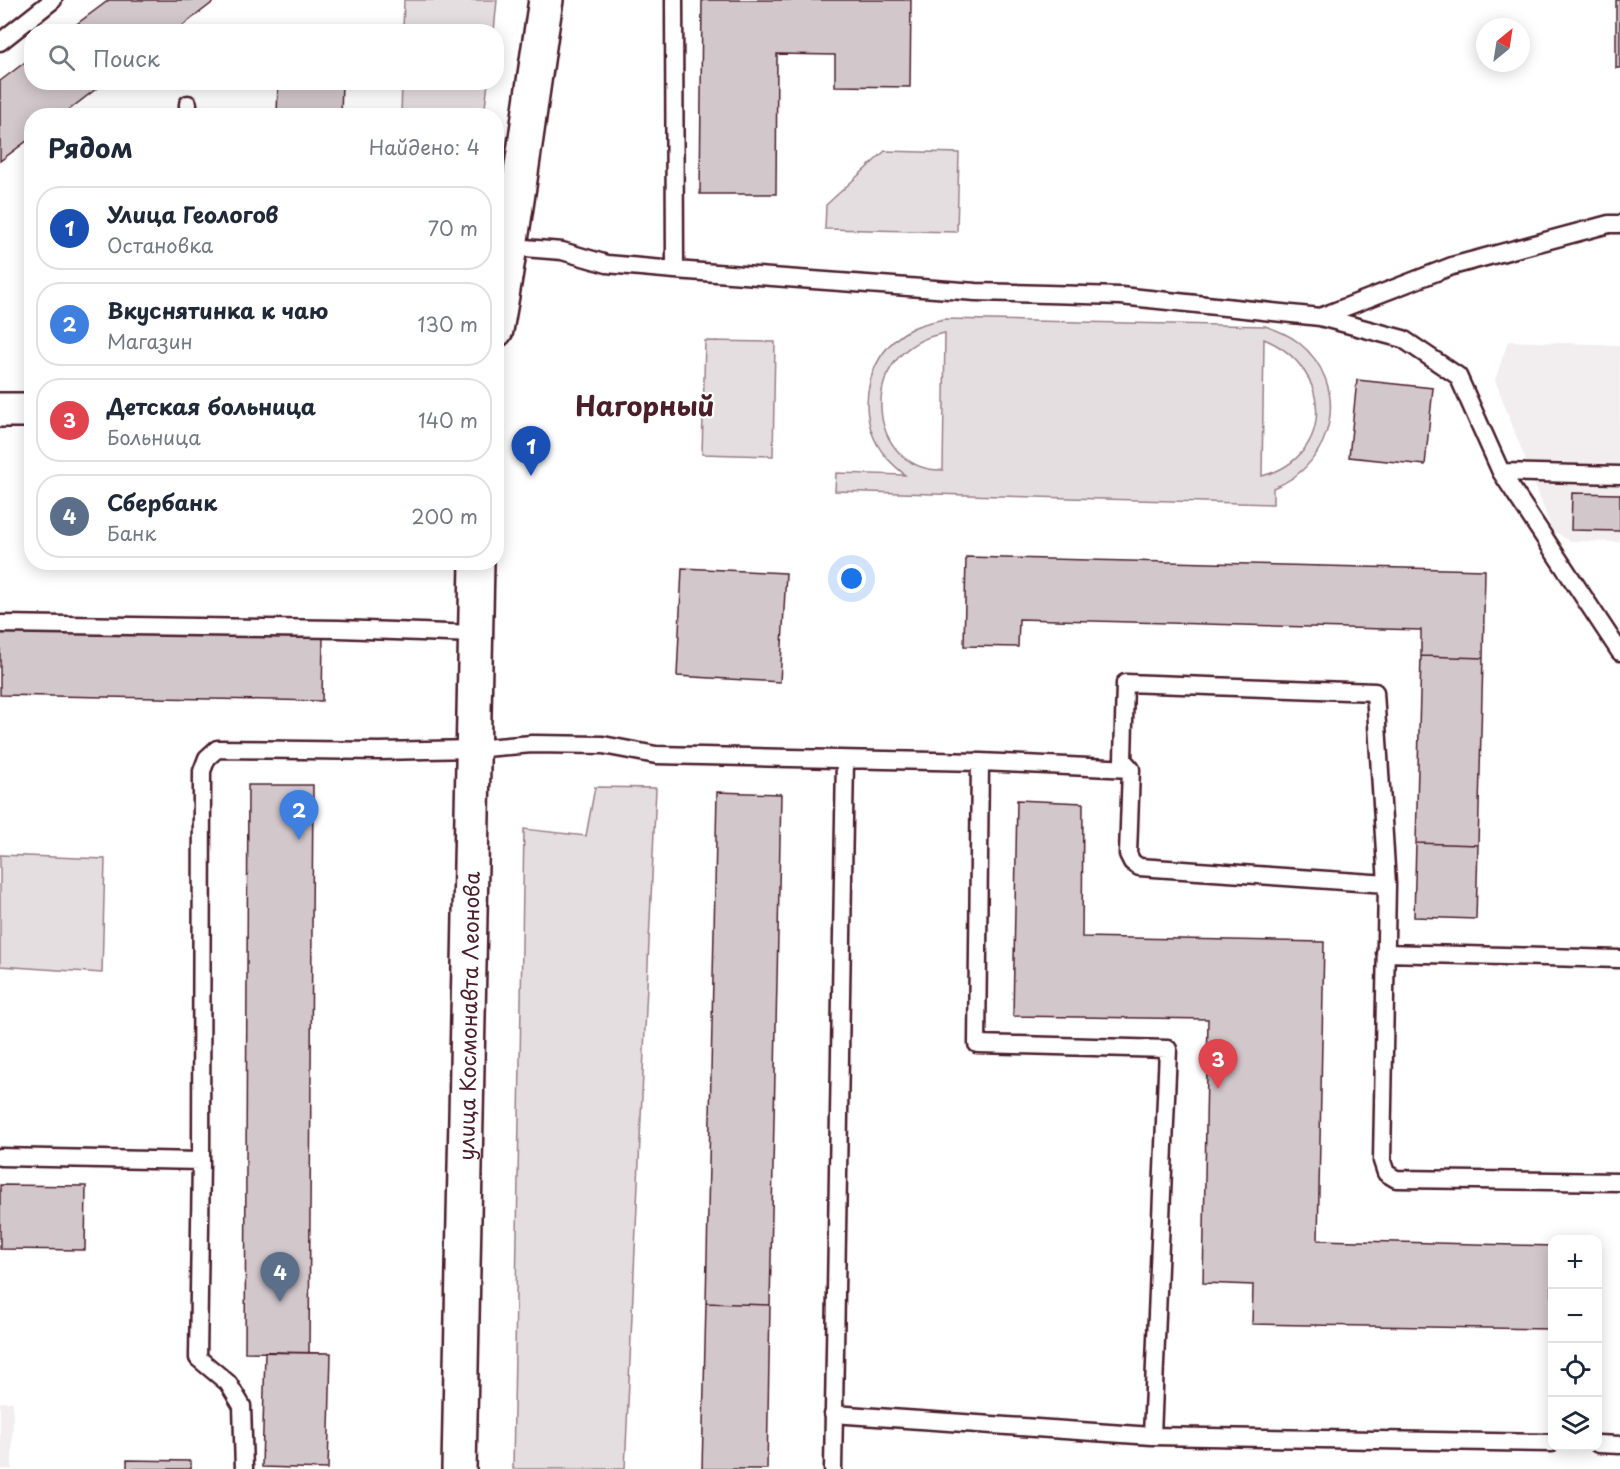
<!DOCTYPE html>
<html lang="ru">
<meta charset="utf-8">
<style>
:root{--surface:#fff;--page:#f6f6f7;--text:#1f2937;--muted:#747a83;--line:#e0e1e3;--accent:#4a1f2b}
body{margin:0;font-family:"Playpen Sans",sans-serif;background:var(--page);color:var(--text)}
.controls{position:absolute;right:18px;bottom:18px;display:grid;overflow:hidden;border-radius:12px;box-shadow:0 3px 15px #0003}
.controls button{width:54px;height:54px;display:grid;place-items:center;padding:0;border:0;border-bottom:2px solid var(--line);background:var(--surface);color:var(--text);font:30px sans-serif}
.compass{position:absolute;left:1476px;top:18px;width:54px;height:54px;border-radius:50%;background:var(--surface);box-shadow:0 3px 15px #0003;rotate:30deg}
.you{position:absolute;left:852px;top:579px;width:21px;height:21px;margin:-15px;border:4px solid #fff;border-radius:50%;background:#1a73e8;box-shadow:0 0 0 9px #1a73e833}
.badge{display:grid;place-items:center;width:39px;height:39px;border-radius:50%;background:var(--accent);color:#fff;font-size:20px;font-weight:700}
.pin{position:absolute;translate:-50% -50px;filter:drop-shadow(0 2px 3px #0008)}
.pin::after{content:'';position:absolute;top:32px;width:21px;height:18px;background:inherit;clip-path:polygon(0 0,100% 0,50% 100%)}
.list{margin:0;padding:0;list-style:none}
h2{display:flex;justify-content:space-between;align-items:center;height:78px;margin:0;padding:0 24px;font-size:26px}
h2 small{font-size:20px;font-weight:400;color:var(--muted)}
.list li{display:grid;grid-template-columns:39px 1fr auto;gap:18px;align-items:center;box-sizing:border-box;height:84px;margin:0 12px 12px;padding:0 12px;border:2px solid var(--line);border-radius:24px}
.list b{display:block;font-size:22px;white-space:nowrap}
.list p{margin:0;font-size:20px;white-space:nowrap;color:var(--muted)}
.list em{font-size:20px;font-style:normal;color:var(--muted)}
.icon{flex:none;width:33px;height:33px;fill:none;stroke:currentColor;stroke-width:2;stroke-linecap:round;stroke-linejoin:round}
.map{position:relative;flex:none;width:1620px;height:1469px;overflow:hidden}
.search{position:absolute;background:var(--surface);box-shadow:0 3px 15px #0003;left:24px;top:24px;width:480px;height:66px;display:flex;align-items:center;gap:15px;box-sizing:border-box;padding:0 21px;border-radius:24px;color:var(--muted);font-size:22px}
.panel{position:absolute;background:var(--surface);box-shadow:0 3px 15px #0003;left:24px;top:108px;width:480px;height:462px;border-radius:24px}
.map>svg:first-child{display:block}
</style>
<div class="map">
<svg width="1620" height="1469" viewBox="0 0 1620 1469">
<rect width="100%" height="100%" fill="#fff"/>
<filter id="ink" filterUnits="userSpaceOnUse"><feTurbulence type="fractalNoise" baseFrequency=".0167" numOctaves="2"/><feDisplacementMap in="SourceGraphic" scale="12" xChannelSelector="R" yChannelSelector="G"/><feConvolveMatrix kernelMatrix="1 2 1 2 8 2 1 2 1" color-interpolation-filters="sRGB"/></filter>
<g filter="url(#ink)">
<!-- built -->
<path fill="#f2eeef" d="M1508 341 1620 345V542L1570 541 1552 530 1495 380Z
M0 1402H13L12 1469H0Z"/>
<!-- green -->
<path fill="#e5dee0" stroke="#987e86" stroke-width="1.5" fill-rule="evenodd" d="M404 0H497L494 31H403Z
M402 83H488L484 115H401Z
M885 151 959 153 957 232 825 229 826 205Z
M944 319 1265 326C1277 330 1288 334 1298 342 1352 384 1335 465 1273 488V504L835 491 836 473 905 475C895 466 884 457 877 444 856 405 869 353 909 330 919 324 932 322 944 319ZM945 333 943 470C867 472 853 349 945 333ZM1264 339C1333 367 1336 457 1262 476Z
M705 341 775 342 773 456 702 454Z
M595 787 656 788 625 1469H513L524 829 586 836Z
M0 855 105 859 102 973 0 966Z"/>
<!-- building -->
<path fill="#d2c7cb" stroke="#4a1f2b" stroke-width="1.5" d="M109 0H216L174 32H66Z
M702 0H911L910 87 835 86V55L777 54 776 194H700Z
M1616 0H1620V68H1616Z
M32 57V82H105L61 116H32V137L0 161V81Z
M278 82H342L341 116H277Z
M1357 380 1433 388 1425 465 1349 457Z
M1572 493 1620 494V531L1571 530Z
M966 557 1485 570 1483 658 1421 656V630L1019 619 1018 647 964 646Z
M682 568 786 573 780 682 677 676Z
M0 631 323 637 322 701 0 695Z
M1421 656 1483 658 1478 845 1416 843Z
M248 785H313L309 1353 245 1352Z
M717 792 781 794 770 1305 706 1303Z
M1017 800 1083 803 1082 937 1324 942 1318 1240 1552 1246V1329L1252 1324 1253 1285 1203 1283 1208 1019 1013 1016Z
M1416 843 1478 845 1476 919 1414 917Z
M0 1185 86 1186 85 1250 0 1249Z
M706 1303 770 1305 767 1469H702Z
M265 1352 331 1353 328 1469 262 1467Z
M127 1460 191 1461V1469H127Z"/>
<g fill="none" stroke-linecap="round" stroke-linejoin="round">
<defs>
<path id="lane" d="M674 0 675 270
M0 42 53 0
M188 104V116
M512 247 562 251 607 264 675 270 976 292 1121 296 1320 317 1403 339 1458 376 1501 472 1620 475
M1320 317 1452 266 1609 224H1620
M1501 472 1620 652
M0 624 339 629 475 634
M980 762 977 1044 1168 1049 1152 1436
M1131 769 1123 760 1125 683 1375 692 1387 884
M1385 953 1620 959
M0 1157 201 1161
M833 1414 1152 1436 1552 1443
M1598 1444 1620 1445
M244 1469 242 1406 228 1383 198 1358 201 1161 202 771 207 758 217 749 379 751 473 749 532 744 603 745 656 755 980 762 1131 769 1128 854 1132 862 1139 867 1387 884 1382 1161 1386 1173 1396 1179 1620 1182
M833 1469 845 760"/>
<g id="secondary">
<path d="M496 330C516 221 529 110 546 0"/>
<path d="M0 410H32"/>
<path id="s1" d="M459 1469 477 562"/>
</g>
</defs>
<!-- lane casing -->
<use href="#lane" stroke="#4a1f2b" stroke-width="21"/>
<!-- secondary casing -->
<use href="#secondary" stroke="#4a1f2b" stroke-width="38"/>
<!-- lane -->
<use href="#lane" stroke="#fff" stroke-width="16"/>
<!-- secondary -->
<use href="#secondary" stroke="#fff" stroke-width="33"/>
</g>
</g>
<g text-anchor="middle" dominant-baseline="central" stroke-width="4.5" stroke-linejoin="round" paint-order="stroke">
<!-- street labels -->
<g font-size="21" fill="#4a1f2b" stroke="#fff">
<text stroke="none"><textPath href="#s1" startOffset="453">улица Космонавта Леонова</textPath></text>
</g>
<!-- district labels -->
<g font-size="27" font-weight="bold" fill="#4a1f2b" stroke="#fff">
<text x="645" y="404">Нагорный</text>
</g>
</g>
</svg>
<div class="controls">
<button>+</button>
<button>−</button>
<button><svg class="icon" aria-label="locate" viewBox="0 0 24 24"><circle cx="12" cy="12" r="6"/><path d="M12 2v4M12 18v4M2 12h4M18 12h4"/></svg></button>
<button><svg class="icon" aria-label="layers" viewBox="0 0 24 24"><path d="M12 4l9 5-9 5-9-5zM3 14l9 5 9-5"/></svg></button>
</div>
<svg class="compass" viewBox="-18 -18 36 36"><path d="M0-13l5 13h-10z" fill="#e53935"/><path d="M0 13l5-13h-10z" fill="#747a83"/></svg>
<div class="you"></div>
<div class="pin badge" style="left:531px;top:476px;background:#1a4fb4">1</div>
<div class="pin badge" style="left:299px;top:840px;background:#3f7fe0">2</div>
<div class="pin badge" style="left:1218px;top:1089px;background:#e0444e">3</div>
<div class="pin badge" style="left:280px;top:1302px;background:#5c6f8a">4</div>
<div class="search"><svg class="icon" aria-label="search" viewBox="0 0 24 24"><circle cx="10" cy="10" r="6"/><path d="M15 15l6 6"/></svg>Поиск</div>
<section class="panel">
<h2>Рядом<small>Найдено: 4</small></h2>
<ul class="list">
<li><span class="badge" style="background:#1a4fb4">1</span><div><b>Улица Геологов</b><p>Остановка</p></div><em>70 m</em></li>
<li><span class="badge" style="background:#3f7fe0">2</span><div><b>Вкуснятинка к чаю</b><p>Магазин</p></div><em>130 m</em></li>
<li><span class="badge" style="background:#e0444e">3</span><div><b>Детская больница</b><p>Больница</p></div><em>140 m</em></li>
<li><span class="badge" style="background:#5c6f8a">4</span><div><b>Сбербанк</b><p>Банк</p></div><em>200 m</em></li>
</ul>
</section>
</div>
